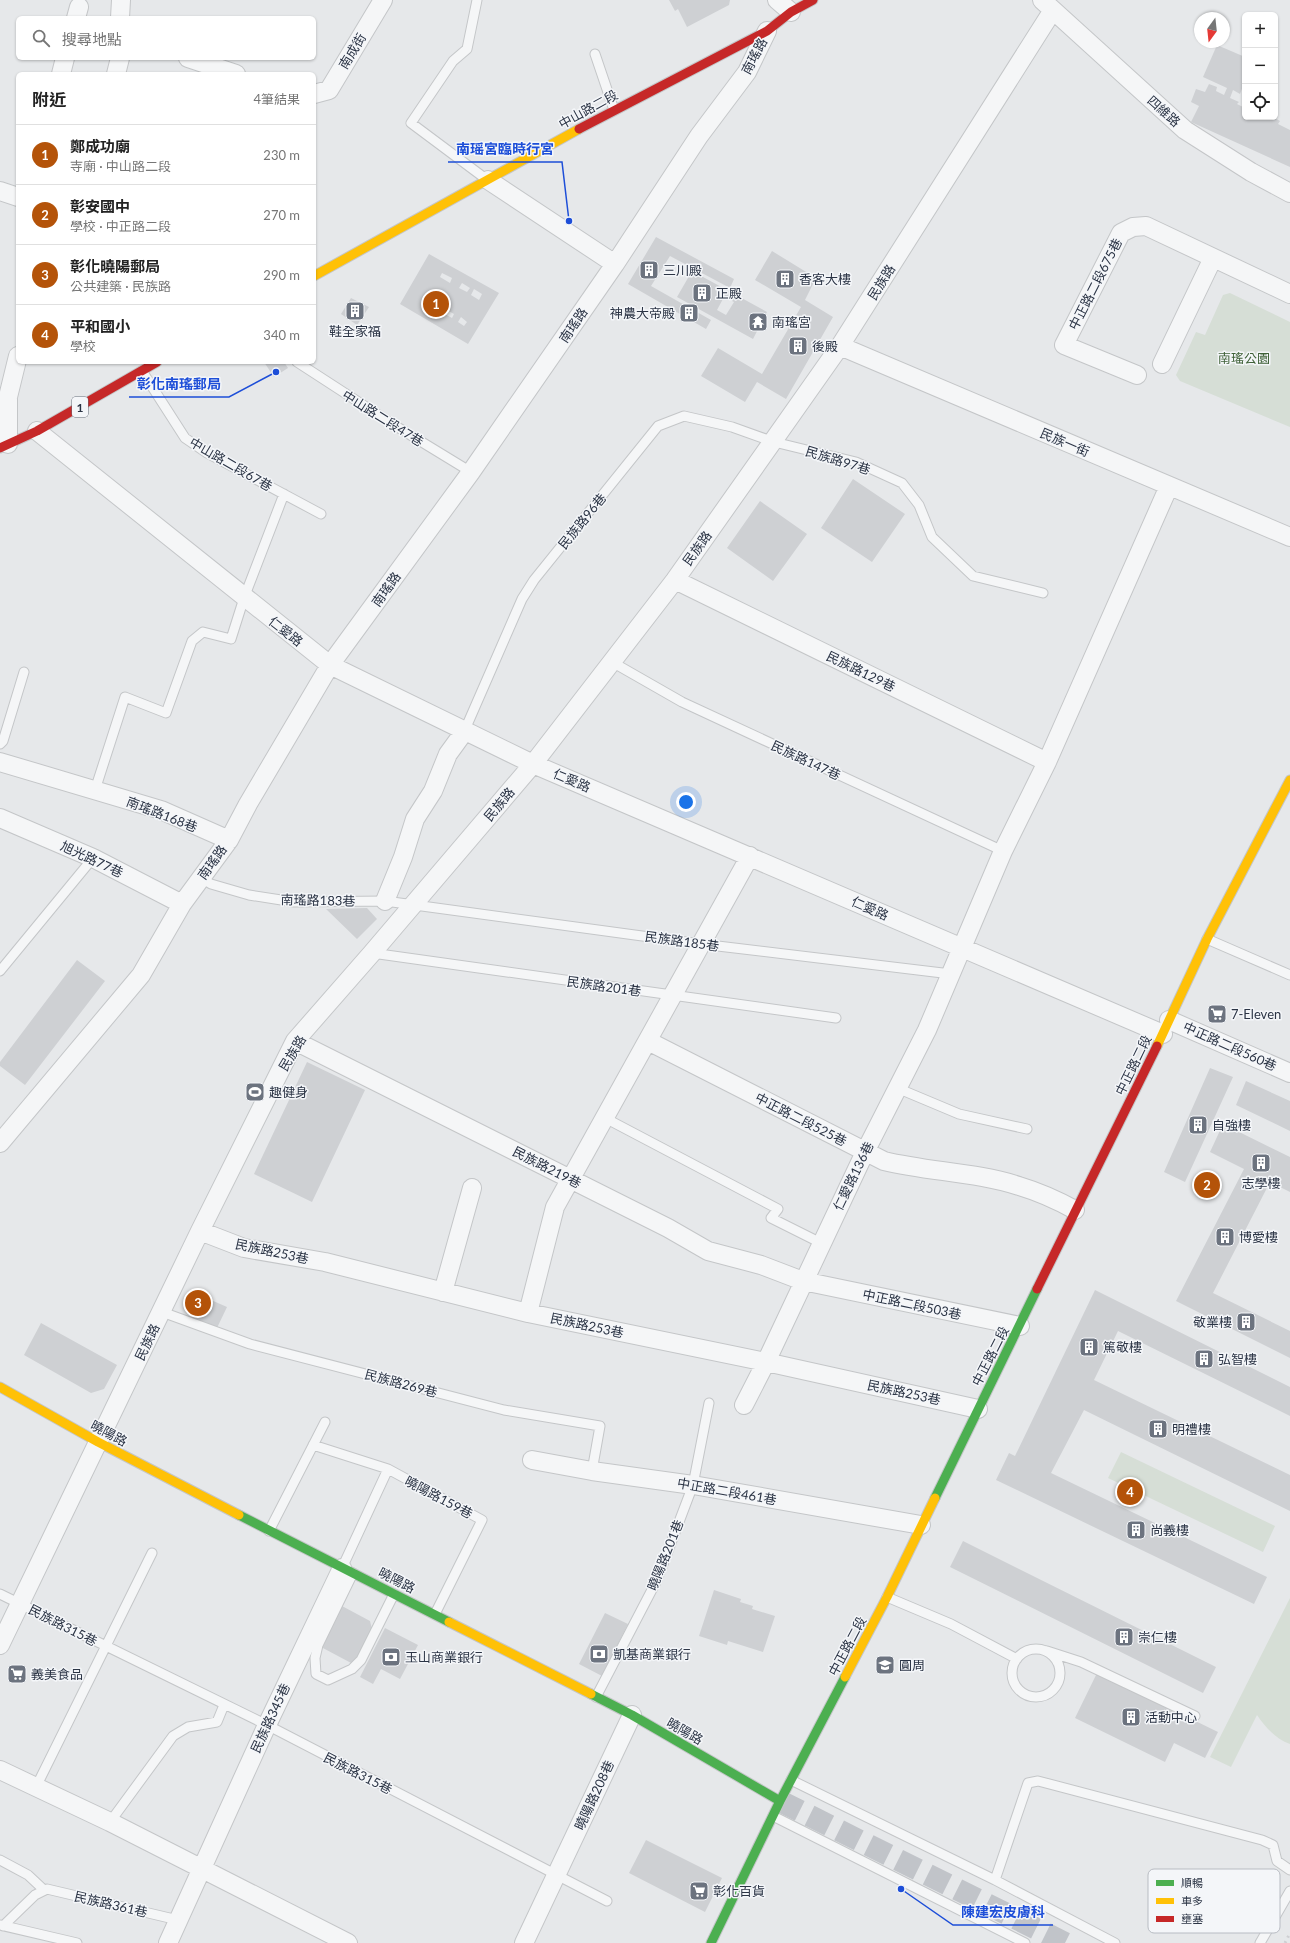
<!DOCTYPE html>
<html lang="zh-TW">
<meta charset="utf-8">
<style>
:root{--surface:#fff;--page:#f2f2f2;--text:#222;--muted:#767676;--line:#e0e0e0;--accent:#b45309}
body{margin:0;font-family:Lato,"Noto Sans TC",sans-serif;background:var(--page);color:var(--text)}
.controls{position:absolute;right:12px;top:12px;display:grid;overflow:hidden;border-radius:6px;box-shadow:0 1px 3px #0004}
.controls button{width:36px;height:36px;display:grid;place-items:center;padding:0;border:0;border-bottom:1px solid var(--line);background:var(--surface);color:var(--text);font:20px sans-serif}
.compass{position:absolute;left:1194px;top:12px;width:36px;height:36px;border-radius:50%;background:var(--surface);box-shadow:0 1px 3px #0004;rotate:195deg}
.you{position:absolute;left:686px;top:802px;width:14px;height:14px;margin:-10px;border:3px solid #fff;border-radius:50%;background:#1a73e8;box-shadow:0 0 0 6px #1a73e833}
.badge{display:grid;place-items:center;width:26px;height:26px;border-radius:50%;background:var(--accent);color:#fff;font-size:13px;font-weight:700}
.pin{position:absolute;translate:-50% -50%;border:2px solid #fff;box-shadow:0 1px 4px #0006}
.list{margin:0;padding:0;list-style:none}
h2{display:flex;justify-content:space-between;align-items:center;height:52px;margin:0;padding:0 16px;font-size:17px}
h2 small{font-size:13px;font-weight:400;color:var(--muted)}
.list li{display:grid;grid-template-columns:26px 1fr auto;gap:12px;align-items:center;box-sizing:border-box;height:60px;padding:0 16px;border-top:1px solid var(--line)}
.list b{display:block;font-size:15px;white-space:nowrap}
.list p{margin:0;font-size:13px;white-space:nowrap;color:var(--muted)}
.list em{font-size:13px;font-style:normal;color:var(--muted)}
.icon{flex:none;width:22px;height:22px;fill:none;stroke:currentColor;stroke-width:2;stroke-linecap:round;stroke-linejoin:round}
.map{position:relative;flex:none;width:1290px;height:1943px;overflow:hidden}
.search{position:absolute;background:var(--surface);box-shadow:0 1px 3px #0004;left:16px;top:16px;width:300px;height:44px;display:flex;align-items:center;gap:10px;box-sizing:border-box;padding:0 14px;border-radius:6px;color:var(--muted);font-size:15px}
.panel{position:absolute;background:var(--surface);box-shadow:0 1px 3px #0004;left:16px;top:72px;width:300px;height:292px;border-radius:6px}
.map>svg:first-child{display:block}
</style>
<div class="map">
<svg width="1290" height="1943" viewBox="0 0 1290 1943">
<rect width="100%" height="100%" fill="#e6e8ea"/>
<!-- green -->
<path fill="#d6ded6" d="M1230 293 1290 322V427L1180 381 1176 375 1196 332 1205 335 1223 295Z
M1121 1452 1275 1526 1263 1552 1108 1478Z
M1290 1598V1744C1276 1739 1265 1727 1257 1715L1231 1767 1210 1757Z"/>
<!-- building -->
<path fill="#ced0d3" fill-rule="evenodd" d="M669 0H730L729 5 687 27 678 9 675 11Z
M1217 45 1245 57V87L1243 86 1240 94 1233 90 1230 98 1239 102 1237 104 1245 108V117H1273L1280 121 1278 124 1290 130V167L1191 122 1199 106 1191 102 1196 89 1205 92 1209 84 1217 87 1216 91 1224 95 1227 88 1203 77Z
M656 237 734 279 730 288 670 256 651 286 711 320 706 329 628 284Z
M772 251 816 278 805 300 833 317 786 399 757 382 745 402 701 376 718 348 762 374 801 307 755 280Z
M429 254 499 293 468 344 400 304ZM442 273 452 278 450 283 440 277ZM462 283 470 288 467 292 459 288ZM474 289 482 294 479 300 471 295ZM428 298 440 305 437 310 425 303ZM445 309 454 314 452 318 443 313ZM461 317 467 322 464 326 458 322Z
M692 271 767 312 753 339 677 297ZM724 297 734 302 726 315 717 310Z
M351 298 369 307 357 325 341 314Z
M264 362H284L288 368 274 377Z
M853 479 905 514 872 562 821 528Z
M760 501 807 534 773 581 727 548Z
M367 908 377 919 357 939 326 909Z
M77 960 105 981 25 1085 0 1066V1062Z
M307 1062 365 1090 312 1202 254 1174Z
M1210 1068 1233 1077 1185 1182 1164 1172Z
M1246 1081 1290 1101V1131L1236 1105Z
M1223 1124 1290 1157V1192L1270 1182 1213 1293 1290 1331V1358L1176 1301 1244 1169 1210 1152Z
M1095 1290 1290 1387V1416L1118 1331 1094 1380 1290 1475V1511L1084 1410 1051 1473 1267 1577 1254 1604 996 1480 1009 1453 1015 1456Z
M195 1293 227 1307 216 1330 193 1320 188 1308Z
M41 1323 117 1365 104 1389 91 1393 24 1355Z
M963 1541 1216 1667 1203 1693 950 1567Z
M714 1590 741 1599 740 1602 753 1606 752 1609 775 1616 763 1652 728 1641 727 1645 699 1636Z
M342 1606 370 1621 372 1629 353 1664 321 1647Z
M605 1613 628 1624 602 1676 579 1664Z
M385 1628 418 1645 400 1679 381 1669 373 1684 360 1677Z
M1097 1673 1218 1732 1205 1758 1174 1743 1165 1762 1075 1718Z
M646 1840 722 1878 705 1912 629 1873Z"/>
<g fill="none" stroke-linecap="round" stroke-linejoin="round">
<!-- secondary-tunnel -->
<path stroke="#c1c4c9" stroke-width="22" stroke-dasharray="22 11" stroke-linecap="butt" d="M780 1801 1065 1943"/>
<defs>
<path id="lane" d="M477 0 467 49 453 61 411 123 486 179
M595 54 614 110
M297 362 394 425 471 472
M142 371 185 438 207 453 321 514
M612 662 682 702 1003 851
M464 732 522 599 534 580 658 426 684 416 732 427 774 442 856 462 902 483 919 505 932 537 973 576 1043 593
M0 744 3 741 24 672
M95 790 125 697 166 713 192 641 203 632 231 639 244 598 284 494
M201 878 211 884 249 895 294 902 385 901 701 944 951 974
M1207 939 1290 975
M372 953 836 1018
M0 971 93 858
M897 1088 959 1114 1027 1129
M605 1118 778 1209 771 1218 821 1243
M162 1312 250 1344 504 1410 600 1426 592 1471
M313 1445 388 1469 482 1520 435 1614
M269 1531 325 1422
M342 1568 388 1469
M353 1573 318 1645 315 1658 316 1674 328 1680 352 1669 361 1660 394 1594
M0 1594 267 1725 607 1901
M887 1597 951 1624 1017 1659
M1012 1673a24 24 0 1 1 48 0a24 24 0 1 1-48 0Z
M1047 1651 1081 1662 1195 1716
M596 1697 657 1580 693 1485 709 1403
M791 1780 995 1880 1115 1943
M36 1787 152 1553
M773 1816 1025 1943
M110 1822 173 1736 188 1727 217 1722 224 1705
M0 1860 28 1875 44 1890
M995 1880 1028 1783 1038 1781 1262 1840 1273 1845 1277 1861 1290 1870
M0 1925 77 1943
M3 1926 35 1895 47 1889 178 1920
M1260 1943 1290 1891"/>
<path id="street" d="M777 0 791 12
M1042 0 1185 130 1251 172 1290 193
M76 18 79 7
M120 18 121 0
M188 58 236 74
M61 74 65 58
M116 74 120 58
M314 94 329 90 383 0
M488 180 615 264
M0 191 18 197
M840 346 1290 537
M1162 364 1213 258
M1137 375 1064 345 1121 233 1133 227 1146 226 1290 294
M37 431 330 665 533 764 1163 1034
M8 444V397L18 356
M675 580 1047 762
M0 762 161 810 229 840
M0 818 93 858 182 904
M385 901 403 857 415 819 433 791 448 754 464 732
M1169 1020 1290 1073
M295 1041 668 1228 708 1251 761 1265 803 1281 1020 1326
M648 1041 884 1161C929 1172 976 1172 1019 1186 1039 1192 1057 1200 1075 1210
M0 1143 141 975 182 904 229 840 248 804 330 665 471 472 615 264 699 136 747 72 767 31
M200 1231 244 1248 325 1262 528 1313 766 1362 978 1409
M443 1292 472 1188
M528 1313 555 1207 750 856
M744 1405 766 1362 865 1152 927 1030 1003 851 1047 762 1169 486
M532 1460 592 1471 693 1485 921 1525
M0 1645 200 1231 295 1041 372 953 533 764 675 580 840 346 1053 10
M0 1770 110 1822 348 1943
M168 1943 267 1725 342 1568
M524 1943 632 1715"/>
<path id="fast" d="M935 1498 1037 1289
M239 1515 449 1622
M591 1694 632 1715 780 1801
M711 1943 780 1801 845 1677"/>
<path id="slow" d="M314 276 579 129
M1157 1046 1207 939 1290 780
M0 1387 98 1442 239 1515
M449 1622 591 1694
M845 1677 887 1597 935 1498"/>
<path id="jam" d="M579 129 767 31 791 12 813 0
M0 448 37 431 157 362
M1037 1289 1157 1046"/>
</defs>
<!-- lane casing -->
<use href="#lane" stroke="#c4c6c8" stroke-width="11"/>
<!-- street casing -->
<use href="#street" stroke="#c4c6c8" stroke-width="20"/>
<!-- fast casing -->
<use href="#fast" stroke="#c4c6c8" stroke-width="11"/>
<!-- slow casing -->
<use href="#slow" stroke="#c4c6c8" stroke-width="11"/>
<!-- jam casing -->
<use href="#jam" stroke="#c4c6c8" stroke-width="11"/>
<!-- lane -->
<use href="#lane" stroke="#f5f6f7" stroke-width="9"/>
<!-- street -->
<use href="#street" stroke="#f5f6f7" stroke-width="18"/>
<!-- fast -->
<use href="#fast" stroke="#4caf50" stroke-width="9"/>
<!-- slow -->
<use href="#slow" stroke="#ffc107" stroke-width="9"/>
<!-- jam -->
<use href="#jam" stroke="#c62828" stroke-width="9"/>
<!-- rail -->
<path stroke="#cecfd2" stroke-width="3" stroke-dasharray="2 4" stroke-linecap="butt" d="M1285 1943 1290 1933"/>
</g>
<!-- icons -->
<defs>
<symbol id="building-square" viewBox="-11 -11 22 22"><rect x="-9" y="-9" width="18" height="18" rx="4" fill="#6c737f" stroke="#f4f6f9"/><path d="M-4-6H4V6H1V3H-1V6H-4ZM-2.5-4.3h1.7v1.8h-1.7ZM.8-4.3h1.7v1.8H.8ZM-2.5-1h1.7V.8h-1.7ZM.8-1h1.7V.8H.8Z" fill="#fff"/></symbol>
<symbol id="temple-square" viewBox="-11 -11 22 22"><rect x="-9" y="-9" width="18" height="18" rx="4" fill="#6c737f" stroke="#f4f6f9"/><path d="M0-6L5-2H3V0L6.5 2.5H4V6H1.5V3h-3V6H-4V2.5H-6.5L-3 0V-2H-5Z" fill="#fff"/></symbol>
<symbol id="supermarket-square" viewBox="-11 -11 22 22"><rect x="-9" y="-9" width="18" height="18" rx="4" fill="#6c737f" stroke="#f4f6f9"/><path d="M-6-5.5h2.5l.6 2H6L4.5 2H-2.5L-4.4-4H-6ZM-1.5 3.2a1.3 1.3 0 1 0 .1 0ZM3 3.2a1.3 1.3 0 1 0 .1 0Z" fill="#fff"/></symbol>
<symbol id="stadium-square" viewBox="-11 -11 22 22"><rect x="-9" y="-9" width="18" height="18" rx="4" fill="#6c737f" stroke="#f4f6f9"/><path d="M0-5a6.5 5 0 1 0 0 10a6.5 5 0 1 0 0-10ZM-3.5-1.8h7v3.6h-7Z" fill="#fff"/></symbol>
<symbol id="bank-square" viewBox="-11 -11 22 22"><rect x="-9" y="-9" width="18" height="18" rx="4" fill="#6c737f" stroke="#f4f6f9"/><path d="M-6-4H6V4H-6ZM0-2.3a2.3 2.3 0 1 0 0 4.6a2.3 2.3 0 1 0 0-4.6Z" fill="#fff"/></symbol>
<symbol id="school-square" viewBox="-11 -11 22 22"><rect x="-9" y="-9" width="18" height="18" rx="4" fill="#6c737f" stroke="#f4f6f9"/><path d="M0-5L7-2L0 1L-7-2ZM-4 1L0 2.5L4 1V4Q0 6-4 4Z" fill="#fff"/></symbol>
</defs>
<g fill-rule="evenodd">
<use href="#building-square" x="638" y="259" width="22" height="22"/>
<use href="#building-square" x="774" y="268" width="22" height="22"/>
<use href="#building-square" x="691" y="282" width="22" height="22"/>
<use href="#building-square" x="344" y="300" width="22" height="22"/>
<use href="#building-square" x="678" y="302" width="22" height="22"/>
<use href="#temple-square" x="747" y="311" width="22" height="22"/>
<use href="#building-square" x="787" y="335" width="22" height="22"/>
<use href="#supermarket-square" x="1206" y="1003" width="22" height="22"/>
<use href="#stadium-square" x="244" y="1081" width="22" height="22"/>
<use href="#building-square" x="1187" y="1114" width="22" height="22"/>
<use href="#building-square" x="1250" y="1152" width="22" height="22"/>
<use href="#building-square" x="1214" y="1226" width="22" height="22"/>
<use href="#building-square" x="1235" y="1311" width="22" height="22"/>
<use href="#building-square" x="1078" y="1336" width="22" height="22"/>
<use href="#building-square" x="1193" y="1348" width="22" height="22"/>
<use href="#building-square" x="1147" y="1418" width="22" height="22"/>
<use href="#building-square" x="1125" y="1519" width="22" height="22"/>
<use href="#building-square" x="1113" y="1626" width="22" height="22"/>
<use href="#bank-square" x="588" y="1643" width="22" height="22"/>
<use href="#bank-square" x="380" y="1646" width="22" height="22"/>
<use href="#school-square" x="874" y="1654" width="22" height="22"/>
<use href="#supermarket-square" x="6" y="1663" width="22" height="22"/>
<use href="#building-square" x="1120" y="1706" width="22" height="22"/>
<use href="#supermarket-square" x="688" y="1880" width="22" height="22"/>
</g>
<g text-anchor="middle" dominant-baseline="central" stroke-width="3" stroke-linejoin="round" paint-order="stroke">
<!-- shield labels -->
<rect fill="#f4f6f9" stroke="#676e7b" stroke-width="1" x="72" y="397" width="16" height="20" rx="3"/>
<g font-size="12" font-weight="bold" fill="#2b3445">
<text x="80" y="407">1</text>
</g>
<!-- street labels -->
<g font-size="13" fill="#2b3445" stroke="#f4f6f9">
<text transform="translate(352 51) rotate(-59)">南成街</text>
<text transform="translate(754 56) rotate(-62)">南瑤路</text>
<text transform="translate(588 109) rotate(-29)">中山路二段</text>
<text transform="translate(1164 111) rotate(42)">四維路</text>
<text transform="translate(881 282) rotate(-58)">民族路</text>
<text transform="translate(1095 284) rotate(-63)">中正路二段675巷</text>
<text transform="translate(573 325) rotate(-56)">南瑤路</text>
<text transform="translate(383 418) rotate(32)">中山路二段47巷</text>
<text transform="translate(1065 442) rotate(23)">民族一街</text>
<text transform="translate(838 460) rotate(17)">民族路97巷</text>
<text transform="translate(231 464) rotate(30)">中山路二段67巷</text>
<text transform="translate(582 521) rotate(-51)">民族路96巷</text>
<text transform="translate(697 548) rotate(-54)">民族路</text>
<text transform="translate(386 589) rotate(-54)">南瑤路</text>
<text transform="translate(286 631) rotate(38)">仁愛路</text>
<text transform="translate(861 671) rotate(26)">民族路129巷</text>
<text transform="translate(806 760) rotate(25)">民族路147巷</text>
<text transform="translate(572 780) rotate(23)">仁愛路</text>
<text transform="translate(499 804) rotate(-50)">民族路</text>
<text transform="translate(162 814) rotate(21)">南瑤路168巷</text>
<text transform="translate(92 859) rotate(25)">旭光路77巷</text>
<text transform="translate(212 862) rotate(-54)">南瑤路</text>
<text transform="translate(318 900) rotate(1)">南瑤路183巷</text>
<text transform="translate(870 908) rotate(24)">仁愛路</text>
<text transform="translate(682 941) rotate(8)">民族路185巷</text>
<text transform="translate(604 986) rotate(8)">民族路201巷</text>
<text transform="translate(1230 1046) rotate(24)">中正路二段560巷</text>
<text transform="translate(292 1053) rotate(-59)">民族路</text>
<text transform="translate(1133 1065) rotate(-64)">中正路二段</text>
<text transform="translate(801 1119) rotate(27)">中正路二段525巷</text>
<text transform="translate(547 1167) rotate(27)">民族路219巷</text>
<text transform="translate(853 1176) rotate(-64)">仁愛路136巷</text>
<text transform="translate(272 1251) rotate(12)">民族路253巷</text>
<text transform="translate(912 1304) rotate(12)">中正路二段503巷</text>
<text transform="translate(587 1325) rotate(12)">民族路253巷</text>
<text transform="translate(147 1342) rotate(-64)">民族路</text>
<text transform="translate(990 1356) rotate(-63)">中正路二段</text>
<text transform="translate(401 1383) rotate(15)">民族路269巷</text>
<text transform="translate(904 1392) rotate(12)">民族路253巷</text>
<text transform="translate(109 1433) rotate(28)">曉陽路</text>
<text transform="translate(727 1491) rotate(10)">中正路二段461巷</text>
<text transform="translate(439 1497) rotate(28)">曉陽路159巷</text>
<text transform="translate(665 1555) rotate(-68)">曉陽路201巷</text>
<text transform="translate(397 1580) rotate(27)">曉陽路</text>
<text transform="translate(63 1625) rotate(27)">民族路315巷</text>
<text transform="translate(847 1646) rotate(-62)">中正路二段</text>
<text transform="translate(270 1718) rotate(-65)">民族路345巷</text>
<text transform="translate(685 1731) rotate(30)">曉陽路</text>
<text transform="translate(358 1773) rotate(27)">民族路315巷</text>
<text transform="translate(594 1795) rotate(-65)">曉陽路208巷</text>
<text transform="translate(111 1904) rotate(13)">民族路361巷</text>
</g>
<!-- poi labels -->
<g font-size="13" fill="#2b3445" stroke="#f4f6f9" text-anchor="start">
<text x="663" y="270">三川殿</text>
<text x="799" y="279">香客大樓</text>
<text x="716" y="293">正殿</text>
<text x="675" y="313" text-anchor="end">神農大帝殿</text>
<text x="772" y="322">南瑤宮</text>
<text x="355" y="331" text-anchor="middle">鞋全家福</text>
<text x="812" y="346">後殿</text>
<text x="1231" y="1014">7-Eleven</text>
<text x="269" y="1092">趣健身</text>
<text x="1212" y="1125">自強樓</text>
<text x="1261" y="1183" text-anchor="middle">志學樓</text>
<text x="1239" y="1237">博愛樓</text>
<text x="1232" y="1322" text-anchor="end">敬業樓</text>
<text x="1103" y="1347">篤敬樓</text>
<text x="1218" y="1359">弘智樓</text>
<text x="1172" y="1429">明禮樓</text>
<text x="1150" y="1530">尚義樓</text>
<text x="1138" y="1637">崇仁樓</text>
<text x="613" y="1654">凱基商業銀行</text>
<text x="405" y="1657">玉山商業銀行</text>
<text x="899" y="1665">圓周</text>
<text x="31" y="1674">義美食品</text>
<text x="1145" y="1717">活動中心</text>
<text x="713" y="1891">彰化百貨</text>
</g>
<!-- park labels -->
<g font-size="13" fill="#3f6138" stroke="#f4f6f9">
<text x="1244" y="358">南瑤公園</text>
</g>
</g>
<!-- legend -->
<rect x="1148" y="1869" width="132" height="64" rx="6" fill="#f4f6f9" stroke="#b8bcc3" stroke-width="1"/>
<rect x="1156" y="1880" width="18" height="6" fill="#4caf50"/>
<rect x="1156" y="1898" width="18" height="6" fill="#ffc107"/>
<rect x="1156" y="1916" width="18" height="6" fill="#c62828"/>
<g font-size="11" fill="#2b3445">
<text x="1181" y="1887">順暢</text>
<text x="1181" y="1905">車多</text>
<text x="1181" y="1923">壅塞</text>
</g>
<!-- callouts -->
<path fill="none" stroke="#1d4ed8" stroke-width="1.5" d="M569 221L562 162H448M276 372L229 397H129M901 1889L953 1925H1053"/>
<g fill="#1d4ed8" stroke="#f4f6f9" stroke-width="1.5">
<circle cx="569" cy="221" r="4"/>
<circle cx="276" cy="372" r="4"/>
<circle cx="901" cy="1889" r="4"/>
</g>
<g font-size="14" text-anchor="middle" font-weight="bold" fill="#1d4ed8" stroke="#f4f6f9" stroke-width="3" stroke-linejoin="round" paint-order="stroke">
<text x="505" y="154">南瑶宮臨時行宮</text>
<text x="179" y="389">彰化南瑤郵局</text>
<text x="1003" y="1917">陳建宏皮膚科</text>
</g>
</svg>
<div class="controls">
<button>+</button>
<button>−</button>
<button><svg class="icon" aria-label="locate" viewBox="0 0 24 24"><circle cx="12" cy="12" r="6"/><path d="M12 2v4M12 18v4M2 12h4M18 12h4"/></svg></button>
</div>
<svg class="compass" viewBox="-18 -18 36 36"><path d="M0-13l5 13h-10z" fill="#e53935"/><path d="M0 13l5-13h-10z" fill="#767676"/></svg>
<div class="you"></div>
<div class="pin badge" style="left:436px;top:304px">1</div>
<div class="pin badge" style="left:1207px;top:1185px">2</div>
<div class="pin badge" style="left:198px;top:1303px">3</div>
<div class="pin badge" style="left:1130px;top:1492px">4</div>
<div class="search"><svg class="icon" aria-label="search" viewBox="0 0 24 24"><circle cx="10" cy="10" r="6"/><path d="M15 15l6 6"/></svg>搜尋地點</div>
<section class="panel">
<h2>附近<small>4筆結果</small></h2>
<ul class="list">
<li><span class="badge">1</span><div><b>鄭成功廟</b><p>寺廟 · 中山路二段</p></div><em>230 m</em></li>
<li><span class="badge">2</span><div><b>彰安國中</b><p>學校 · 中正路二段</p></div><em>270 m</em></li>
<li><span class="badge">3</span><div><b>彰化曉陽郵局</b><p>公共建築 · 民族路</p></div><em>290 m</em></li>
<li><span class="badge">4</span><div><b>平和國小</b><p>學校</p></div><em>340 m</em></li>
</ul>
</section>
</div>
